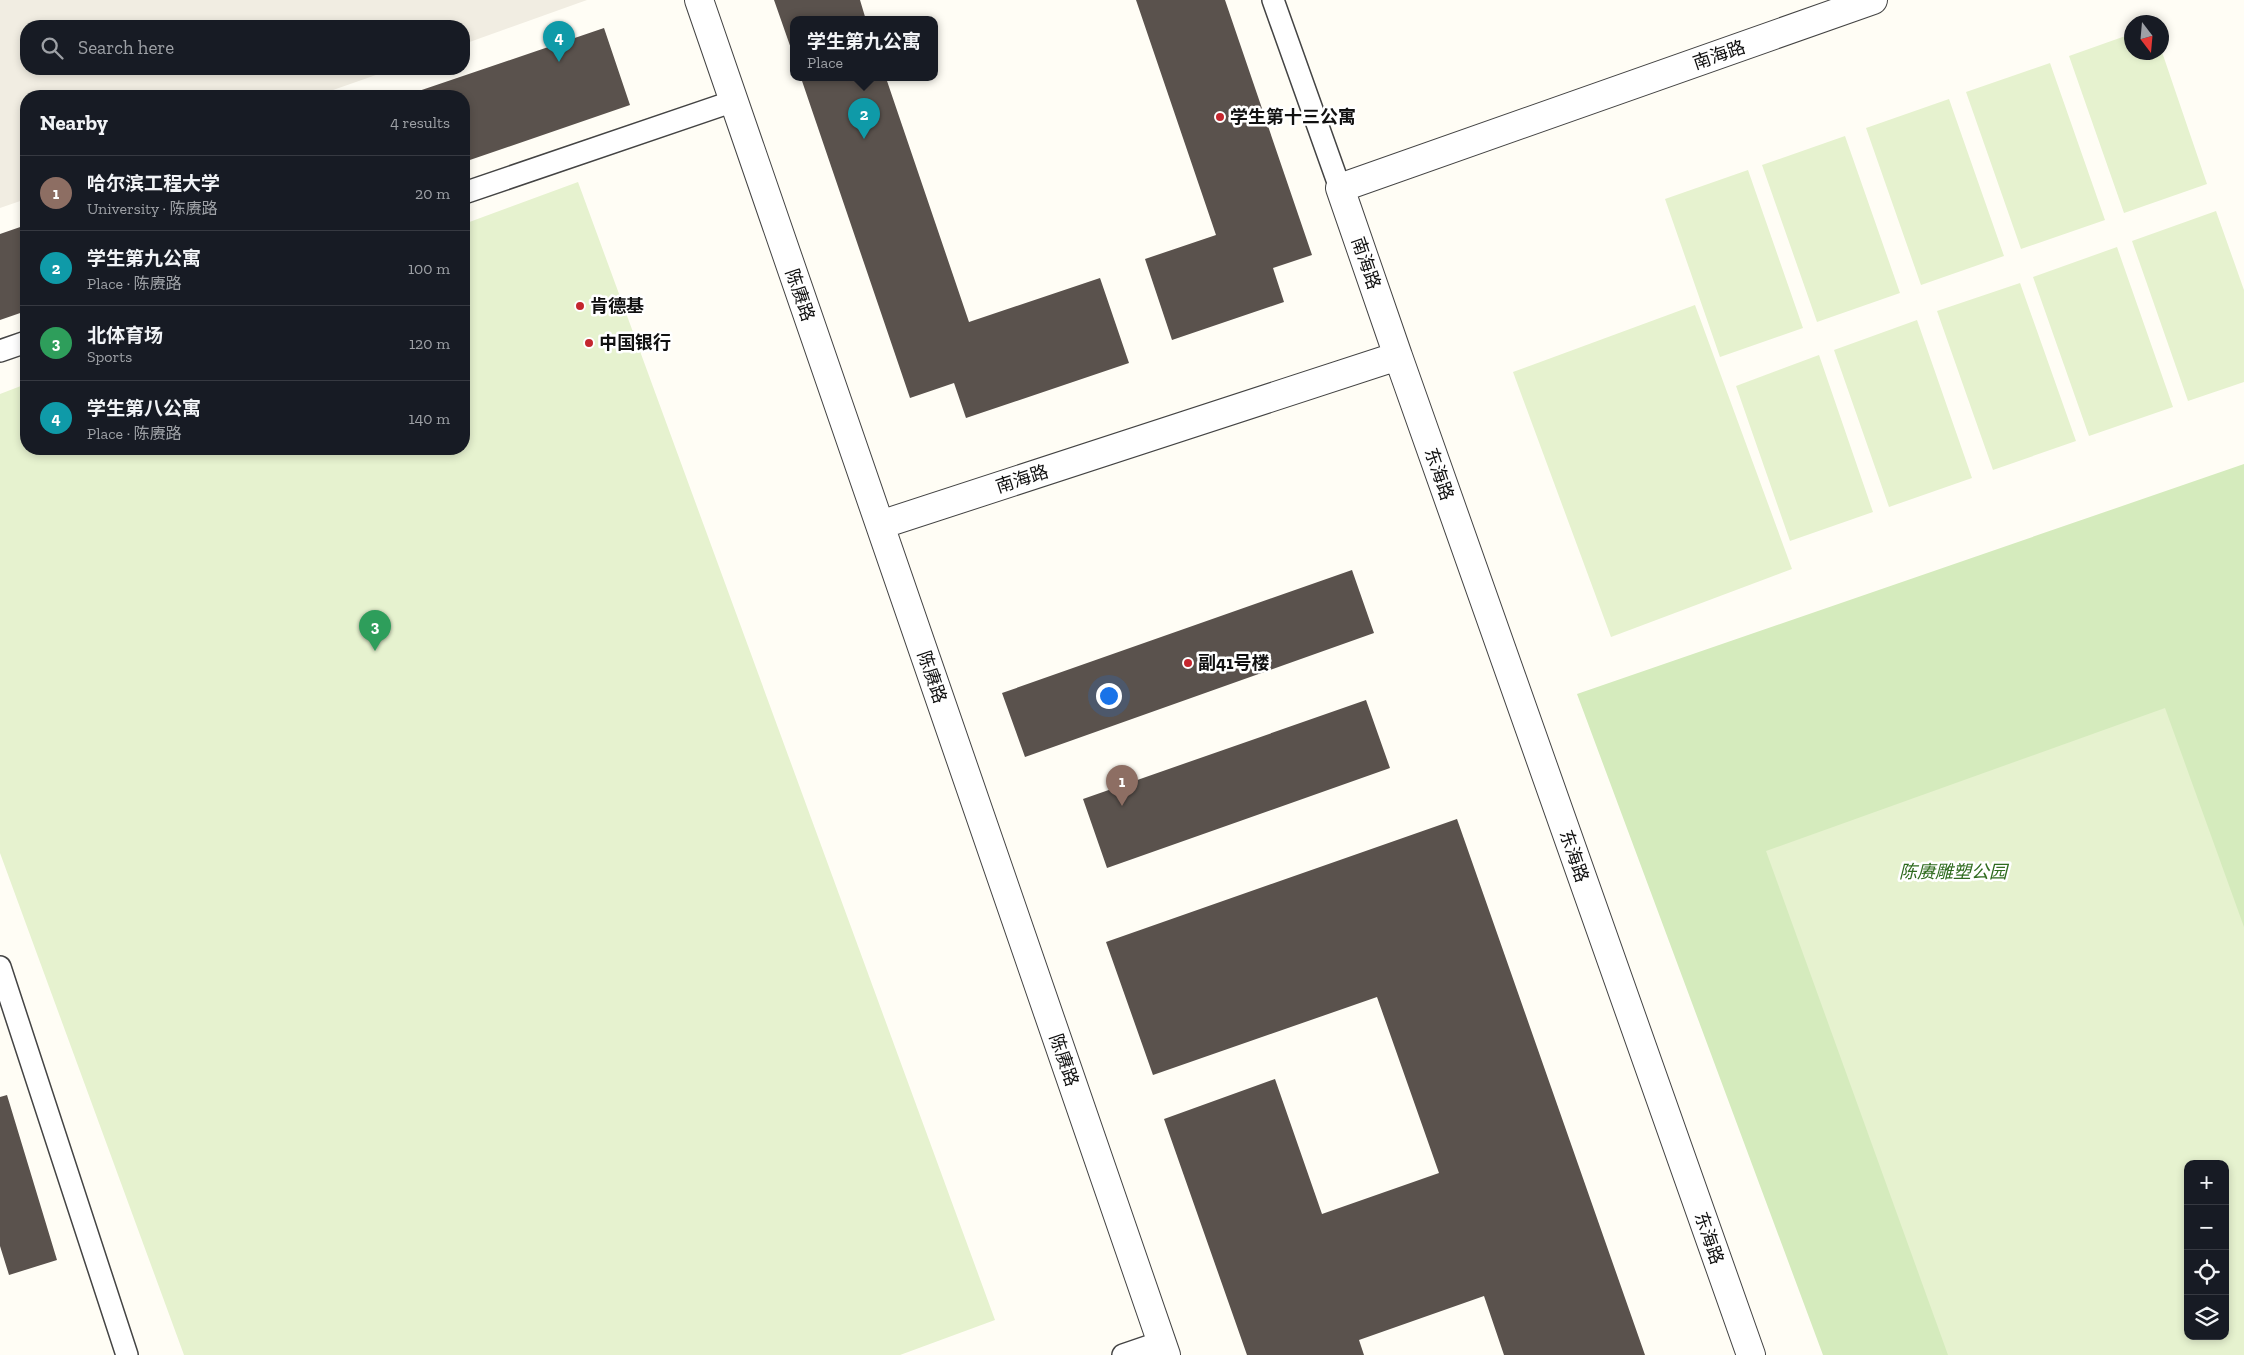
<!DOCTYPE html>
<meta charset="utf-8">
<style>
:root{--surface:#171b24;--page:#242831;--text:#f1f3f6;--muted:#9ea1a6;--line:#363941;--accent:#ea580c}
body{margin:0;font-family:"Zilla Slab","Noto Sans SC",serif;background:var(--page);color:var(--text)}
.controls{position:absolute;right:15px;bottom:15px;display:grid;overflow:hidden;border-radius:10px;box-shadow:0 2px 8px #0003}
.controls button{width:45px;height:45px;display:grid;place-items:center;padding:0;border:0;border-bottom:1px solid var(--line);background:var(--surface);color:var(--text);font:25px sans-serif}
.compass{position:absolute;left:2124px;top:15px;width:45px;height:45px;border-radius:50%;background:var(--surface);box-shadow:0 2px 8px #0003;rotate:164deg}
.you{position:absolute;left:1108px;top:695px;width:18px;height:18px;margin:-12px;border:4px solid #fff;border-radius:50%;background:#1a73e8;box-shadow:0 0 0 8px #1a73e833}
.badge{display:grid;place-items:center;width:32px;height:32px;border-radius:50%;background:var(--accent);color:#fff;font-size:16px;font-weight:700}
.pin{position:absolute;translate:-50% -41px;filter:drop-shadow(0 1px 2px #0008)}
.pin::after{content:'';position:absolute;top:26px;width:18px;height:15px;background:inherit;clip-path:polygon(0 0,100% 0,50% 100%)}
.popup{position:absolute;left:790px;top:16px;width:148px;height:65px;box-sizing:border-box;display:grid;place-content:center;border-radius:10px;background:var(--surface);filter:drop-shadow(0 1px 4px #0005);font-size:16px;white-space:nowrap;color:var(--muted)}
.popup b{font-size:19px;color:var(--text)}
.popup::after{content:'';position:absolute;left:50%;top:100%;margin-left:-10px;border:10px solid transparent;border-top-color:var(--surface)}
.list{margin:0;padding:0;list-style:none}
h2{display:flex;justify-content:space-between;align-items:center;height:65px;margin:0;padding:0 20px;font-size:21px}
h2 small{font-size:16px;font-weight:400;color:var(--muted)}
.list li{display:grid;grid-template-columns:32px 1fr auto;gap:15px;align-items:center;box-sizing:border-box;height:75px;padding:0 20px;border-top:1px solid var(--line)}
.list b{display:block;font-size:19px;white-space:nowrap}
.list p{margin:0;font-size:16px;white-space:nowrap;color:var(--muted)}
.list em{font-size:16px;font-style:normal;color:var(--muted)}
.icon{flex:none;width:28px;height:28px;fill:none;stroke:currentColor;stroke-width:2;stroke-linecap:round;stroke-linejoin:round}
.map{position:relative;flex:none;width:2244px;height:1355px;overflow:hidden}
.search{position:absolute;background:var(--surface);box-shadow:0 2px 8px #0003;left:20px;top:20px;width:450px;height:55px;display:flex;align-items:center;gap:12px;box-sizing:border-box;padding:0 18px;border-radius:20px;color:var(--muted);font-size:19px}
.panel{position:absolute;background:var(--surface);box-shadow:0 2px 8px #0003;left:20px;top:90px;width:450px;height:365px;border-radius:20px}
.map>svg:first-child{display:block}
</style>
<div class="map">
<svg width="2244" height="1355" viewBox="0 0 2244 1355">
<rect width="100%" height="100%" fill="#fffdf5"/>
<!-- green -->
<path fill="#d5ebbd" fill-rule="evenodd" d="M2244 464V1355H1823L1577 694ZM2188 1164H2225V1336H2188Z"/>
<!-- pitch -->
<path fill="#e6f2cf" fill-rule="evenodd" d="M2131 34 2132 52H2162L2207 184 2124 213 2069 56Z
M2050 63 2105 220 2021 249 1966 92Z
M1949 99 2004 256 1921 285 1866 128Z
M1845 136 1900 293 1817 322 1762 165Z
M1748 170 1803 328 1720 357 1665 199Z
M578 182 995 1320 900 1355H184L0 853V394L26 384V449H464V224Z
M2216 211 2244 290V382L2188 401 2132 241Z
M2117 247 2173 407 2089 436 2033 277Z
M2020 283 2076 441 1993 470 1937 311Z
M1695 305 1792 569 1611 637 1513 372Z
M1917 320 1972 478 1889 507 1834 350Z
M1819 355 1873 512 1790 541 1736 386Z
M2165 708 2244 927V1355H1948L1766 851ZM2188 1164H2225V1336H2188Z"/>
<!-- plaza -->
<path fill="#f1ede2" d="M0 0H587L464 44V26H26V69H393L316 96H26V199L0 208Z"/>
<!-- building -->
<path fill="#5a524d" d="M774 0H860L866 20H794V57Z
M1136 0H1225L1312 255 1273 268 1284 302 1172 340 1145 259 1216 235Z
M604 28 630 105 464 162V96H404Z
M801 78H886L969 322 1100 278 1129 363 966 418 954 383 910 398Z
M26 225V311L0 320V234Z
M1352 570 1374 633 1025 757 1002 693Z
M1366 700 1390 768 1107 868 1083 799Z
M1457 819 1645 1355H1504L1484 1296 1359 1340 1364 1355H1247L1164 1119 1275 1079 1322 1214 1439 1173 1377 997 1153 1075 1106 942Z
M7 1095 57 1260 9 1275 0 1246V1097Z"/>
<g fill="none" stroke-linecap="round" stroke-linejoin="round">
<defs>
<path id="lane" d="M1273 0 1340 188
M464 193 734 101
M0 351 26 342
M0 967 127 1355
M1123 1355 1161 1342"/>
<path id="street" d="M699 0 1166 1355
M1398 356 1751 1355
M880 525 1398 356 1340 188 1873 0"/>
</defs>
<!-- lane casing -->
<use href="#lane" stroke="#444" stroke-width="24"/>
<!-- street casing -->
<use href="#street" stroke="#444" stroke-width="30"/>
<!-- lane -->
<use href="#lane" stroke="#fff" stroke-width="21"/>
<!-- street -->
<use href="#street" stroke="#fff" stroke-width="28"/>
</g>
<!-- markers -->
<g fill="#c4262e" stroke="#fff" stroke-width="2">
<circle cx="1220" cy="117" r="5"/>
<circle cx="580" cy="306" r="5"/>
<circle cx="589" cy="343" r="5"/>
<circle cx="1188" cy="663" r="5"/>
</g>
<g text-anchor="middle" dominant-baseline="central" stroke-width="5" stroke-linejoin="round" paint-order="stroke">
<!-- street labels -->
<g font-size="18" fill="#111" stroke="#fff">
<text transform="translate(1719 55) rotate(-19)">南海路</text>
<text transform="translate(1366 263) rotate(71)">南海路</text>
<text transform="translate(800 295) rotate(71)">陈赓路</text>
<text transform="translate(1439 474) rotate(71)">东海路</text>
<text transform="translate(1022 479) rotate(-18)">南海路</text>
<text transform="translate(932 677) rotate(71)">陈赓路</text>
<text transform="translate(1574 856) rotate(71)">东海路</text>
<text transform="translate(1064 1060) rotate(71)">陈赓路</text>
<text transform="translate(1709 1238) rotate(71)">东海路</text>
</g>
<!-- poi labels -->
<g font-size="18" font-weight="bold" fill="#111" stroke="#fff" text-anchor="start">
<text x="1230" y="117">学生第十三公寓</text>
<text x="590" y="306">肯德基</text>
<text x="599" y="343">中国银行</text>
<text x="1198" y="663">副41号楼</text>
</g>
<!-- park labels -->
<g font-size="18" font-style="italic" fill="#2f6b1f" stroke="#fff">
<text x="1953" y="872">陈赓雕塑公园</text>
</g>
</g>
</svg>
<div class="controls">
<button>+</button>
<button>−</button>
<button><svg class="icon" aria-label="locate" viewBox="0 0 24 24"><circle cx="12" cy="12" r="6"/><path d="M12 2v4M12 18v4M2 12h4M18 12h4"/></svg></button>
<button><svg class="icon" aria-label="layers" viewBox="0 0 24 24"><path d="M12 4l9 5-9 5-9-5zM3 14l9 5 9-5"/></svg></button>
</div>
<svg class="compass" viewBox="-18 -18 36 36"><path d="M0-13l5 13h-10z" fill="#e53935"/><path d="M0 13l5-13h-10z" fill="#9ea1a6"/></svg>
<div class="you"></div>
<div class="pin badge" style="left:1122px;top:806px;background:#8d6e63">1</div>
<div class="pin badge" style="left:864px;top:139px;background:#0f9aa8">2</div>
<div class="popup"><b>学生第九公寓</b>Place</div>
<div class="pin badge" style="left:375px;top:651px;background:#2e9e5b">3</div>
<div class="pin badge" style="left:559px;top:62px;background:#0f9aa8">4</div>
<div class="search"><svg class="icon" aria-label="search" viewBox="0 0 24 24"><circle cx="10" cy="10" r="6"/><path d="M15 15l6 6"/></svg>Search here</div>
<section class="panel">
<h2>Nearby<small>4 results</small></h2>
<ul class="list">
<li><span class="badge" style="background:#8d6e63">1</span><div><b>哈尔滨工程大学</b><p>University · 陈赓路</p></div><em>20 m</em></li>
<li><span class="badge" style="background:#0f9aa8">2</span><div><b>学生第九公寓</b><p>Place · 陈赓路</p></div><em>100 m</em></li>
<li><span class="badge" style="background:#2e9e5b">3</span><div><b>北体育场</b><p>Sports</p></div><em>120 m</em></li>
<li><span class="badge" style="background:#0f9aa8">4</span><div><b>学生第八公寓</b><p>Place · 陈赓路</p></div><em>140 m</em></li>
</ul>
</section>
</div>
